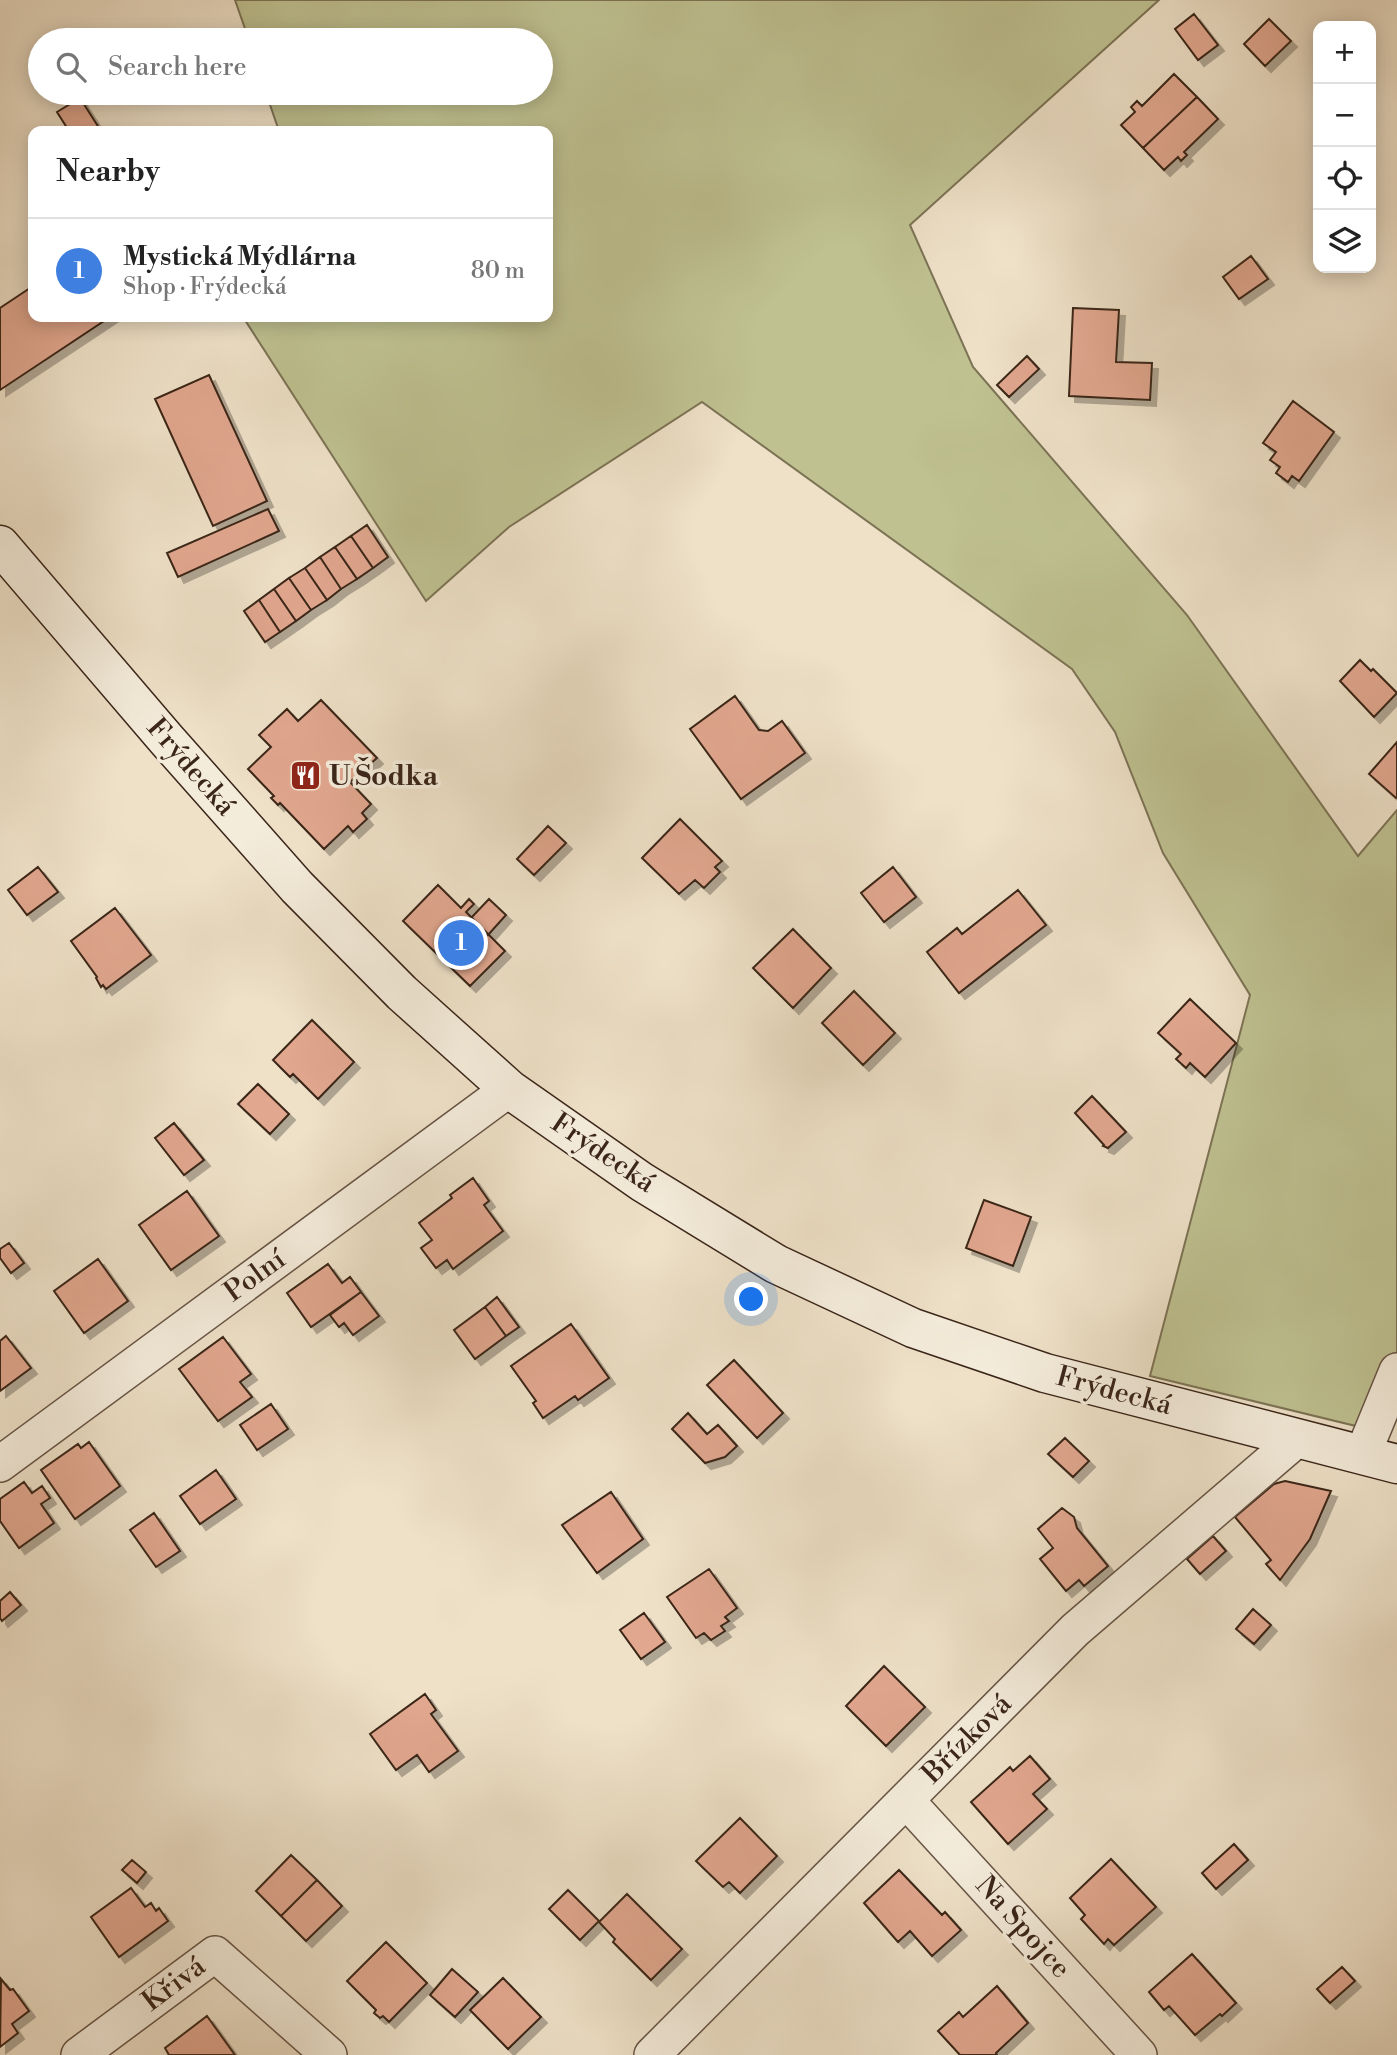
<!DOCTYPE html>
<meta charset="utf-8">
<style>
:root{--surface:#fff;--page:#f6f6f6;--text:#222;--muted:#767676;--line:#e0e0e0;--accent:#111827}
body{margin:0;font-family:"Libre Bodoni",serif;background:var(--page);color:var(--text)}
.controls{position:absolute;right:21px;top:21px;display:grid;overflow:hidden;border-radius:14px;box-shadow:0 4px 18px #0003}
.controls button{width:63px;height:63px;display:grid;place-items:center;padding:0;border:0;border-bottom:2px solid var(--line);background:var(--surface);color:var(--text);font:35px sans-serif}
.you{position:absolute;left:752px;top:1300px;width:24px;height:24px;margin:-18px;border:5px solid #fff;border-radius:50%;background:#1a73e8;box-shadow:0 0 0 10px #1a73e833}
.badge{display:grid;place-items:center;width:46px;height:46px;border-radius:50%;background:var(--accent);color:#fff;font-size:23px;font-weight:700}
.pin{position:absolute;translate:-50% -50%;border:4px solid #fff;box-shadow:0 2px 7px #0006}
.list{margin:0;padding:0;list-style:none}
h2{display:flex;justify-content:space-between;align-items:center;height:91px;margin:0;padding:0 28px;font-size:30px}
h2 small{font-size:23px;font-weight:400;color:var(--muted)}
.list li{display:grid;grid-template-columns:46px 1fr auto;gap:21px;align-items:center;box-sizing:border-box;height:105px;padding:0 28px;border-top:2px solid var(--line)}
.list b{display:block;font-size:26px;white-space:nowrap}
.list p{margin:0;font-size:23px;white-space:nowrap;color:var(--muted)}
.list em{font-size:23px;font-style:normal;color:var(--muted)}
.icon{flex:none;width:38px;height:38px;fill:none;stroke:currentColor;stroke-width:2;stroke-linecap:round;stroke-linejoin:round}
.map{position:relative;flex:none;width:1397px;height:2055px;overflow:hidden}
.search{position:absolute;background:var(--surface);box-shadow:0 4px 18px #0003;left:28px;top:28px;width:525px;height:77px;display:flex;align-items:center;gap:18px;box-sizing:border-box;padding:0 24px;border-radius:38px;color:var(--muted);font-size:26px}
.panel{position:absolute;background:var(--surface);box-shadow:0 4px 18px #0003;left:28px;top:126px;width:525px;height:196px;border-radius:14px}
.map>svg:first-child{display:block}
</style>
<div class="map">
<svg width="1397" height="2055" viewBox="0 0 1397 2055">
<defs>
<filter id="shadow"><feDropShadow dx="6" dy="6" stdDeviation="0" flood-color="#0004"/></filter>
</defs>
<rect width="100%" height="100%" fill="#eee1c8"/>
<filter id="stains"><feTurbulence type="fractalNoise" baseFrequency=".00286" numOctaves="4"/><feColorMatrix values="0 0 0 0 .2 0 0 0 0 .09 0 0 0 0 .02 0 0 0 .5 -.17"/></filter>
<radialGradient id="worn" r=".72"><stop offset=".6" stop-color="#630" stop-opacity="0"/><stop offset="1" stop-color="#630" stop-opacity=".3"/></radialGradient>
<!-- green -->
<path fill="#bfc191" stroke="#7c7355" stroke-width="2" d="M235 0H1159L910 225 973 367 1187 615 1358 856 1397 810V1354L1356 1426 1150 1376 1250 995 1163 853 1115 732 1072 669 702 402 509 527 426 601 243 317H548V131H279L266 93H541V40H249Z"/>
<!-- building -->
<path fill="#e1a78f" stroke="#3a2519" stroke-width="2" filter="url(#shadow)" d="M1194 14 1218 45 1198 60 1175 29Z
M1269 19 1291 41 1265 66 1244 44Z
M1174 74 1197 97 1143 148 1121 125 1135 112 1131 107 1137 101 1142 106Z
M1197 97 1218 119 1184 152 1187 155 1181 161 1178 157 1164 170 1143 148Z
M80 98 101 131H69L57 112Z
M1251 256 1268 279 1239 299 1223 277Z
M33 286V317H110L0 390V308Z
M1073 308 1119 310 1116 362 1152 363 1150 400 1069 396Z
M1027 356 1039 369 1009 397 997 385Z
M209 375 267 501 213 526 155 399Z
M1293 401 1334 432 1299 481 1292 476 1288 482 1276 473 1280 467 1270 460 1276 452 1263 443Z
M268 509 279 531 178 577 167 553Z
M367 525 388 557 373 568 351 536Z
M351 536 373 568 357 579 335 547Z
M335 547 357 579 341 589 320 557Z
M320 557 341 589 327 600 305 568Z
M305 568 327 600 311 610 289 578Z
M289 578 311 610 296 621 274 589Z
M274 589 296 621 280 632 259 600Z
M259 600 280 632 265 642 244 611Z
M1360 660 1371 671 1373 669 1397 693 1374 717 1340 681Z
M735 696 759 730 768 731 782 721 805 753 741 799 690 729Z
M321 700 377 758 350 782 371 804 362 813 367 819 353 832 348 826 324 849 280 803 278 805 271 798 274 796 248 769 271 747 259 735 287 709 298 721Z
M1397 742V797L1396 798 1369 774Z
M680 819 722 861 715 867 720 872 704 888 695 880 679 894 642 858Z
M548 826 566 843 534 875 517 859Z
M38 867 58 892 27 915 8 890Z
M893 867 916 897 884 922 861 893Z
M438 885 461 908 469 899 474 904 466 912 505 951 470 986 403 921Z
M1018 890 1046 925 959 993 927 952 957 928 962 934Z
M489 899 506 915 488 935 471 918Z
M115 908 151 955 106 989 103 985 101 987 96 978 97 977 71 941Z
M793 929 831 968 793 1008 753 968Z
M854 991 895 1033 863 1065 822 1023Z
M1190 999 1236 1043 1205 1077 1190 1063 1186 1068 1176 1059 1181 1054 1158 1033Z
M312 1020 354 1062 318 1099 293 1074 290 1077 273 1060Z
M258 1084 289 1114 270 1134 238 1104Z
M1092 1096 1126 1132 1108 1148 1103 1146 1104 1145 1075 1113Z
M174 1123 204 1160 184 1175 155 1138Z
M473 1178 489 1201 484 1205 503 1231 453 1269 447 1260 436 1268 421 1248 432 1240 419 1223 452 1198 450 1195Z
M187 1191 219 1236 171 1270 139 1225Z
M984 1200 1031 1217 1013 1266 966 1248Z
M9 1243 24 1263 11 1273 0 1258V1249Z
M98 1259 128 1301 84 1333 54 1291Z
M328 1264 342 1283 350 1277 361 1292 311 1327 287 1293Z
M361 1292 379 1316 353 1335 344 1323 339 1327 330 1315Z
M497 1297 519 1327 506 1336 485 1307Z
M485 1307 506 1336 475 1359 454 1330Z
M571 1324 609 1378 578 1400 575 1396 543 1418 533 1403 536 1401 511 1366Z
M6 1336 31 1368 0 1391V1341Z
M223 1337 251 1374 240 1382 252 1397 218 1421 179 1369Z
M734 1360 783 1413 757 1438 707 1385Z
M271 1404 288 1429 257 1450 240 1425Z
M688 1413 707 1434 718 1425 737 1446 725 1457 705 1463 672 1429Z
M1065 1438 1089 1461 1073 1477 1048 1454Z
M89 1442 120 1486 75 1519 41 1470 78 1444 81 1448Z
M216 1470 236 1499 200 1524 180 1496Z
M1285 1481 1331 1491 1310 1539 1280 1580 1266 1564 1271 1560 1235 1517 1274 1484Z
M24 1482 32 1493 42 1486 50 1498 41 1504 54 1523 19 1548 0 1521V1499Z
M611 1492 643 1539 597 1573 562 1525Z
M1062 1508 1074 1517 1077 1528 1108 1566 1084 1586 1079 1580 1066 1591 1040 1559 1053 1548 1038 1529Z
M154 1513 180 1551 156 1567 130 1530Z
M1213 1536 1226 1551 1200 1574 1187 1559Z
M709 1569 737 1608 725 1617 729 1621 721 1626 725 1631 711 1640 704 1633 696 1638 667 1597Z
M10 1592 21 1605 2 1621 0 1618V1601Z
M1253 1609 1271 1625 1254 1644 1236 1629Z
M644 1613 665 1642 641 1659 620 1630Z
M884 1666 925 1707 886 1746 846 1706Z
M425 1694 436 1710 431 1714 458 1751 429 1772 417 1755 396 1770 370 1734Z
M1030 1756 1050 1779 1033 1794 1047 1809 1008 1844 971 1802 1010 1767 1013 1771Z
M740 1818 777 1856 740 1893 729 1882 723 1887 696 1861Z
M1234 1844 1248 1860 1216 1889 1202 1873Z
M291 1855 317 1880 281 1916 256 1891Z
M1111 1859 1156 1907 1114 1945 1108 1939 1104 1944 1081 1919 1085 1915 1070 1898Z
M132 1860 146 1872 137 1883 122 1870Z
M899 1870 942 1915 945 1912 961 1930 932 1956 910 1931 898 1942 864 1903Z
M317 1880 342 1906 306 1941 281 1916Z
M131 1888 145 1907 151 1903 156 1911 159 1908 168 1921 119 1957 91 1917Z
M568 1890 599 1921 580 1940 549 1909Z
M627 1894 682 1949 651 1980 613 1942 615 1939 599 1922Z
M386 1942 427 1983 389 2022 383 2016 380 2018 374 2013 376 2010 347 1981Z
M1192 1954 1236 2003 1222 2016 1220 2014 1195 2035 1169 2006 1164 2010 1149 1992Z
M1342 1967 1355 1981 1330 2003 1317 1989Z
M452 1969 478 1992 455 2017 430 1995Z
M503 1978 541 2017 508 2049 470 2010Z
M1 1979 10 1990 13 1989 29 2011 12 2024 18 2033 0 2047Z
M997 1986 1028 2023 996 2053 997 2055H960L938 2031 959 2012 963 2017Z
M207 2016 235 2055H169L165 2048Z"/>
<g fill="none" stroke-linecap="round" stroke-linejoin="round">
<defs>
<path id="street" d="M1362 1456 1397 1371
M0 1464 509 1089
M906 1800 1139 2055
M79 2055 215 1954 329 2055
M652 2055 1075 1630 1297 1439"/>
<path id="secondary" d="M0 545 166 739 297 887 402 993 509 1089 642 1182 776 1264 913 1328 1045 1373 1397 1464"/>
</defs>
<!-- street casing -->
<use href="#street" stroke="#675445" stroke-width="38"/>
<!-- secondary casing -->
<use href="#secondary" stroke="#3a2519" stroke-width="41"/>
<!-- street -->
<use href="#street" stroke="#f4ecdb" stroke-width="35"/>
<!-- secondary -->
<use href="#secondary" stroke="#f4ecdb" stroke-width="38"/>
</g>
<!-- icons -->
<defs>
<symbol id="restaurant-square" viewBox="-11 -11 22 22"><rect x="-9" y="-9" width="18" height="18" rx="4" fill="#8f2418" stroke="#f4ecdb"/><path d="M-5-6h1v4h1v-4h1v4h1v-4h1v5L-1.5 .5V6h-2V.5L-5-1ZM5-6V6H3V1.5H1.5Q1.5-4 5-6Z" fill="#fff"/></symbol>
</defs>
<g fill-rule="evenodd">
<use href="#restaurant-square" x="288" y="758" width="35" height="35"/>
</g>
<g text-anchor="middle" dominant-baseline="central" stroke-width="7" stroke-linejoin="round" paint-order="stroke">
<!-- street labels -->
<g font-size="28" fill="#3a2519" stroke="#f4ecdb">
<text transform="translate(191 767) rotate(49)">Frýdecká</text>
<text transform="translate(603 1153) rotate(34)">Frýdecká</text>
<text transform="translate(255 1276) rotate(-36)">Polní</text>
<text transform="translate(1114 1391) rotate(15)">Frýdecká</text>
<text transform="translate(967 1739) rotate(-45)">Břízková</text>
<text transform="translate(1023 1927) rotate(48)">Na Spojce</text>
<text transform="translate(174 1984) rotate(-37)">Křivá</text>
</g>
<!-- poi labels -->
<g font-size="28" font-weight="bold" fill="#3a2519" stroke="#f4ecdb" text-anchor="start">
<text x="329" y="776">U Šodka</text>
</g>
</g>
<rect width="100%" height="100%" filter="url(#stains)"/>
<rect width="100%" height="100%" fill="url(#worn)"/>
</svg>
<div class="controls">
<button>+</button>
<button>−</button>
<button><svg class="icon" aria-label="locate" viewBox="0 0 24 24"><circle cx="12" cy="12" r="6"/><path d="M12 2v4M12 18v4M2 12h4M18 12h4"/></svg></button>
<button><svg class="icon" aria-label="layers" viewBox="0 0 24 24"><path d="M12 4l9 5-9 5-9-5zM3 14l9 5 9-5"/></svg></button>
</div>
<div class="you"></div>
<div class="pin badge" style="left:461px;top:943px;background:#3f7fe0">1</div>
<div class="search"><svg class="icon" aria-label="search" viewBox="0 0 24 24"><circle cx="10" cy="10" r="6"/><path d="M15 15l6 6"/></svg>Search here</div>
<section class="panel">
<h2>Nearby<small></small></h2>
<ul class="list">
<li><span class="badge" style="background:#3f7fe0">1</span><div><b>Mystická Mýdlárna</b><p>Shop · Frýdecká</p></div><em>80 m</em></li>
</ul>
</section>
</div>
